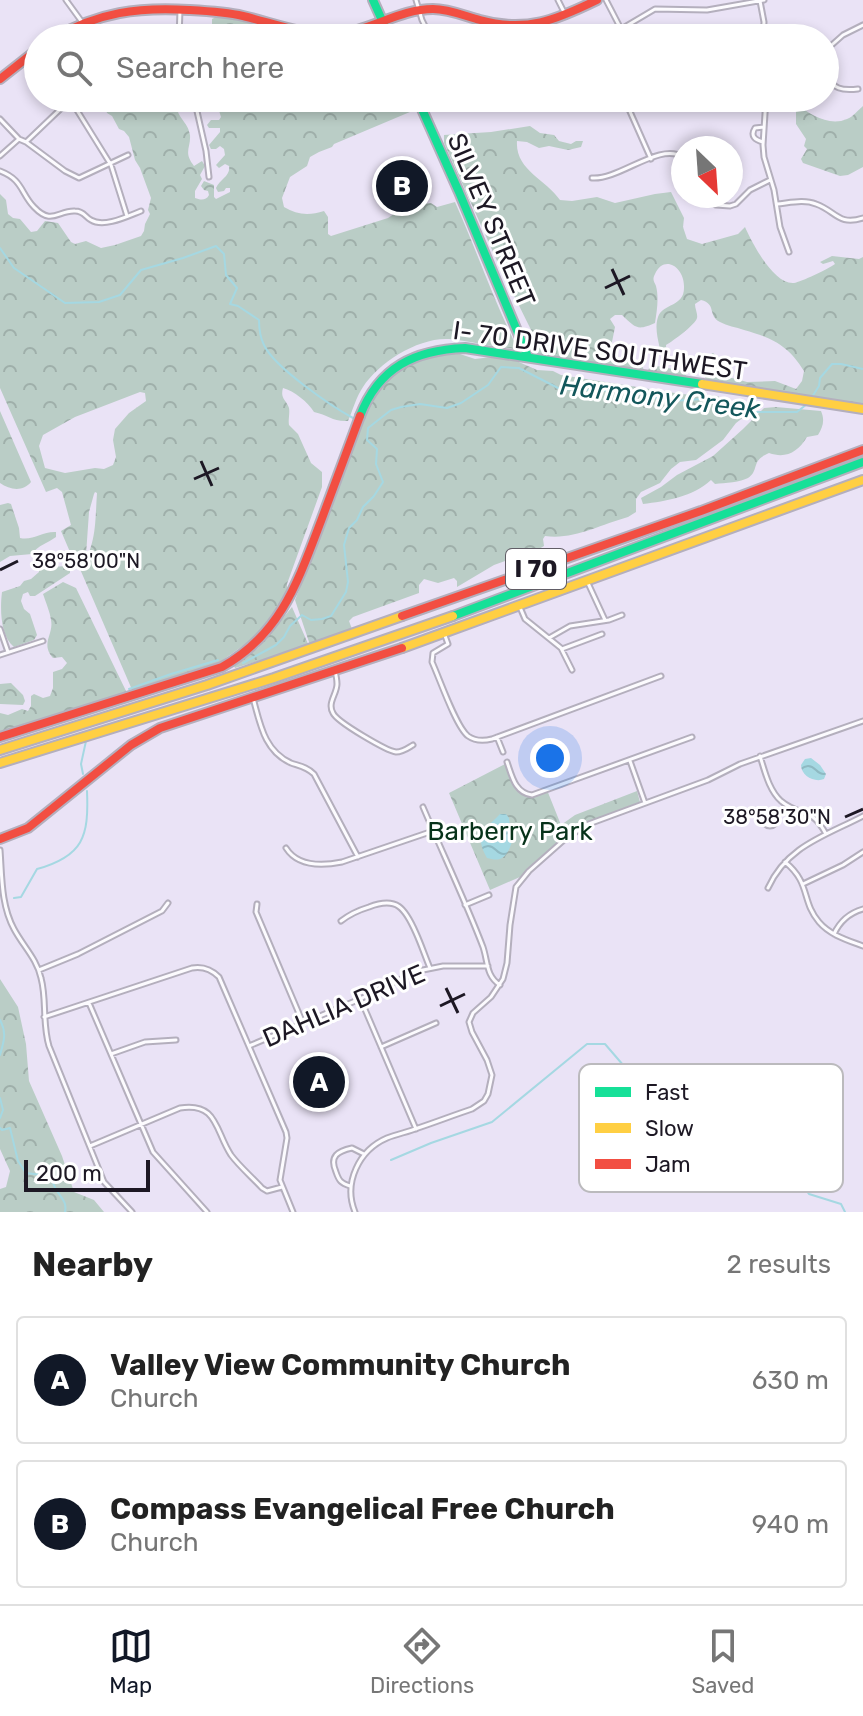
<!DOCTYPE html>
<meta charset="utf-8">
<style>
:root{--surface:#fff;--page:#f6f6f6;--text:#222;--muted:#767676;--line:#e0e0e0;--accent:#111827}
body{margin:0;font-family:Rubik,sans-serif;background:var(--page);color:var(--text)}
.compass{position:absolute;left:671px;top:136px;width:72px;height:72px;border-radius:50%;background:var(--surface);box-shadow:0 4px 12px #0003;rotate:155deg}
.scale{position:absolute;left:24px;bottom:20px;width:126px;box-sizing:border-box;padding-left:8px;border:4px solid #1d1824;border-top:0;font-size:22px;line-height:28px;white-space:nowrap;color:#1d1824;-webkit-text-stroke:6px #fff;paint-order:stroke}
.you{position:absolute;left:550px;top:758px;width:28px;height:28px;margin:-20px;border:6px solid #fff;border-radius:50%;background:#1a73e8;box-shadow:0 0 0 12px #1a73e833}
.badge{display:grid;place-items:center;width:52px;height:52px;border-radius:50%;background:var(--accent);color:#fff;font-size:26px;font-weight:700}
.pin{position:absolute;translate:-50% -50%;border:4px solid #fff;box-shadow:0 2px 8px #0006}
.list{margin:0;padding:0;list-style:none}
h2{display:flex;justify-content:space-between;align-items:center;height:104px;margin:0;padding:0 32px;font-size:34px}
h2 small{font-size:26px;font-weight:400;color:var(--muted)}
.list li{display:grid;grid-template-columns:52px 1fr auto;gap:24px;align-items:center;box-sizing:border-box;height:128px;margin:0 16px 16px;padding:0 16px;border:2px solid var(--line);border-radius:8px}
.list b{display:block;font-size:30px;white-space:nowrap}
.list p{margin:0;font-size:26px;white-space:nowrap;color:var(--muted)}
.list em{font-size:26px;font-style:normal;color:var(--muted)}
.icon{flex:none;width:44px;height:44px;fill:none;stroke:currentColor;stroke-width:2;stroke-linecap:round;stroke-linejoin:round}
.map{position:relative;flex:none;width:863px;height:1212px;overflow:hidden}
.search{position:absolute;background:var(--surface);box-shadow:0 4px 12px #0003;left:24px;right:24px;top:24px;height:88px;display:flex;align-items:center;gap:20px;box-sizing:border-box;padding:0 28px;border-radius:44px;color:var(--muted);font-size:30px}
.sheet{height:392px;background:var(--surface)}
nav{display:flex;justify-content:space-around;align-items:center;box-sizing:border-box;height:112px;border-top:2px solid var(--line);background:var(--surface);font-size:22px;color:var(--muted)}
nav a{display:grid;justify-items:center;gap:4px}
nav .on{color:var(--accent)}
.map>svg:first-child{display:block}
</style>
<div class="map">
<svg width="863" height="1212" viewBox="0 0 863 1212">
<defs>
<pattern id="forest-crowns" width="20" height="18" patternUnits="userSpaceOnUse" patternTransform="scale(2)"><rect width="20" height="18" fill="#bacdc6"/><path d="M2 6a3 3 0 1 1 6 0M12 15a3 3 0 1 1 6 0" fill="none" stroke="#9fafaa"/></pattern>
<pattern id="water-waves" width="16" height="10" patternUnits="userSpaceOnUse" patternTransform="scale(2)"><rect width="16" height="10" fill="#a5d8e2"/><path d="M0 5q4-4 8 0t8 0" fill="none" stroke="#8eb9c2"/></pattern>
</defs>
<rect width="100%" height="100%" fill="#eae3f6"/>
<!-- forest -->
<path fill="url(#forest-crowns)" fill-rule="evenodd" d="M216 17H226L311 38H212V19Z
M95 23 100 24 113 37 154 30 159 36 168 29 173 32 175 38H97L92 31V26Z
M102 98H176C175 119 188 120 190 135 191 148 183 152 194 166L202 161 205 166 200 175 202 179 195 191V198C200 200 206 201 209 195L208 191 204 190 201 186 204 181 214 185V197L216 199 230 192V188H226L224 191 218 192 216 188C220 179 231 176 229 166L225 164 219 168 216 165 225 155 224 149 220 146 216 149H211L209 145 220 132V128H209L207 125 211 120H219L221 117 215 98H412L417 109 334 144 332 147 319 152 310 157 307 166 290 177 282 198 284 207C297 215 309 216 324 211L328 217V234L331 236 388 218 401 209H414L422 204 431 203 437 207 455 202C477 251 494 302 518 349 495 348 472 341 449 339 419 337 379 362 363 387 356 397 353 410 348 421 333 422 328 415 314 412 308 402 294 391 283 388 280 399 286 399 289 408 290 413 288 420 289 425L298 434 311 463 322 472V487L287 584V593L281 606 258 635 220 662 133 692 80 569C97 545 95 521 97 493L95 492 94 494 89 512 86 555 82 561 76 566 61 531 71 525 62 492 57 488 46 492 0 388V194L6 200 8 214 13 218 20 219 31 232 37 231 45 221 58 223 71 242 75 244 86 241 101 248 115 245 141 236 144 231 145 224 150 214 148 210 151 198 140 168 135 160 129 137 124 131 119 129 112 116 107 113ZM140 392 145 393 146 401 129 413 115 429 113 440 116 457 113 465 104 469 95 468 65 473 45 468 39 446 43 435 75 417Z
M796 104C810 114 829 127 847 119 853 117 858 110 863 106V167L848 175 840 176 803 163 801 159 807 149 804 146 806 139 796 124Z
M530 126 540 133 554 135 559 141 571 144 576 141H583L581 147 568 150 549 146 539 148 527 142 517 141C515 170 546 179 560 200L572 201 597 197 615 203 655 194 671 192 684 218 683 227 687 239 702 244 738 234 745 227C752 243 774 285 794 283 801 282 828 269 835 264L833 261 823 264 820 262 832 256 859 259 863 257V405L706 381C703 369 701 359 713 353L724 362 721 375 747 382 775 381 796 389 802 381 804 371C788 345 772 338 744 330 736 327 727 326 720 322 707 315 717 304 701 300L695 304C695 309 698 314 697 318 696 324 672 342 666 345L667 368 687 371 686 376 650 373 648 370 650 367 663 366C662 350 653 332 658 317 663 303 684 307 684 288 685 267 664 254 655 274 652 280 654 281 656 286 659 298 657 310 655 323 637 331 636 328 622 315H615L610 319 615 327 611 347 620 359 642 366 644 370 641 372 538 355 534 336 498 263 444 143V135L491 132Z
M437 351H451L475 359 491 357 512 359 537 370 553 371 561 375 681 394 718 396 720 398 718 408 722 413 748 414 736 423 723 440 696 460 680 462 671 469 660 483 641 492 636 499V512L628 517C599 525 574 540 545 536L543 539 544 546 539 549 494 565 457 587V581L454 578 438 583 424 579 419 585V593L353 617 349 621 352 629 351 632 310 645 295 600 335 499 367 406 378 388 400 367 417 357Z
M776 407 821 411C825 420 823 427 818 435L807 437C798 452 786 459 769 453 750 461 760 470 748 478 741 482 725 483 715 484L711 480C693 497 666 501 643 504L641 498 661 487 677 475 713 456 743 429 764 408Z
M0 411 31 482C23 492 10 490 0 483Z
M8 503 11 504 19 528 20 538C33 541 43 531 56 532V537C48 543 38 545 32 554L10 556 0 562V505Z
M39 560C48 567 56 567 67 566L70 568V573L35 596H30L28 592 23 594 21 601 24 609 30 614 37 635 34 640 14 647C0 636 0 608 2 592L20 586 24 581 31 579 39 572V566L36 561Z
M63 582 76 588 127 693 0 734V713L8 715 22 709 28 711 31 706V696L34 694 43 698 50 696 53 688V672L62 669 67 663 62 657 53 658C40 643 54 635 51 620 50 612 46 603 43 594Z
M292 607 309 646 235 668 234 666 258 648Z
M11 683 23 695 25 701 23 705 0 704V684Z
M507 763 517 787 527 795 547 790 561 825 575 815 637 791 640 802 597 818 576 829 520 877 490 890 449 793Z
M0 979 18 1007 26 1044 29 1081 62 1156 74 1192 94 1200 104 1212H0V1189L6 1187 10 1171 0 1149Z"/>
<!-- water -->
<path fill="url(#water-waves)" d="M811 758 820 765 826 774 824 779C815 783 801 776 801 765L805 759Z
M500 814H506L509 818C509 823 511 827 512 832 514 840 509 854 502 858 497 861 492 859 487 858 473 834 486 829 500 814Z"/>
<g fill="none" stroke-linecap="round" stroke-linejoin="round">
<!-- stream -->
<path stroke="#a5d8e2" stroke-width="2" d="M0 248 14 268 65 303 99 302 120 295 141 270 183 258 216 246 224 254 226 275 237 288 230 304 238 306 259 320C259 328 260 337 264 345 274 367 331 406 353 418
M812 397 819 386 820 378 832 364H841L863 369
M243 663 276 645 284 637 290 626 302 615 311 620 322 619 331 616 346 592 348 582 344 545 349 528 357 520 363 507 374 496 383 482 376 464 377 449 367 440 368 428 391 410 401 407 420 404 447 408 461 403 488 385 501 367 519 368 560 389 623 391 671 401 702 399 714 402 721 409 729 412H797L807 404
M129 689 171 674 218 660
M83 774 81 764 86 741
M14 898 21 897 37 869C83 856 89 837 87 791
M0 1020C7 1033 4 1041 0 1055
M0 1098 3 1110 0 1118
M0 1128 2 1130 10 1128 18 1161 26 1173 50 1176C53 1181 54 1187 57 1191 62 1199 67 1202 65 1212
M391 1160 431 1143 492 1122 587 1044H605L691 1144 763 1136 809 1194 841 1204 845 1212"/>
<defs>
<path id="street" d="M66 0 82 22
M416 0 422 20 431 38
M558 0 566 16
M606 0 621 29
M760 1 764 22 763 38
M179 38 180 10
M606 38 655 9 707 10 764 0
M825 51 843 35 863 25
M825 74C833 89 842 91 858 89
M194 98 206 151 209 177
M460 98 468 101 484 98
M584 98 597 102 615 98
M624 98 651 159
M766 98 763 145 764 157 774 190 780 227 789 252
M70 99 111 165 127 216
M0 119 19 139
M19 139 26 142 72 98
M26 142 65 171 79 178 128 155
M763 142C755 140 750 136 755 128L764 127
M0 156 19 139
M0 171C23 180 20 192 34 207 52 226 58 210 75 211 84 211 85 217 91 220 104 228 128 216 141 211
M592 178C620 180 659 142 683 157
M703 196 716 205 730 206 736 204 750 190 770 180
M777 204C789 203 804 199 816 204 836 211 838 226 863 218
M587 581 605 620
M519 605 525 619 561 648 572 670
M0 629 8 652
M444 633 448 644 433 653 432 662C439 677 456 727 468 736 475 741 484 741 492 739L661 676
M549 638 570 626 609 620 622 615
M562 649 602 634
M0 655 43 641
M335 671C336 675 337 679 337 684 337 694 327 703 333 713 337 722 387 751 396 752 403 752 408 748 413 745
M253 698C260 723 264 751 291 763 300 766 307 767 314 774L358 857
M497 737 503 752
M760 756C765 772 769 790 781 801 800 817 811 806 826 834
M630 761 645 803
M507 762C512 776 515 793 532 795L692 737
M423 807C443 854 465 900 483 947 488 962 486 976 500 985
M763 819a7 7 0 1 1 14 0a7 7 0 1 1-14 0Z
M286 848C298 867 322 866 342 862L433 831
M0 850C2 877 1 905 14 929 23 946 37 959 41 978 47 1000 42 1023 49 1046L104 1182 132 1212
M785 862C811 883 801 901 819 922 830 935 847 940 863 946
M803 884 843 865 863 852
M768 888C787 846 825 836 863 816
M257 904 256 912 303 1023
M465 905 489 895
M341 921C350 914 359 910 369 907 397 896 405 908 416 933 421 944 425 956 430 968
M834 934C840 921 849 913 863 909
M39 970 78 954 162 911 168 903
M361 1000 416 1129
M89 1003 153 1152 207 1212
M44 1017 192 968C203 966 211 969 219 977L286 1132 287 1138 280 1180 293 1212
M249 1046 360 999 418 971 443 966H488
M381 1047 436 1023
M111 1054 145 1042 176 1040
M90 1146 180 1108C218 1102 215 1131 231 1155 240 1167 252 1177 262 1188L267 1191 282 1187
M350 1186C341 1183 339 1181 336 1172 329 1156 338 1151 352 1148L364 1154
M355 1212C343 1183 359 1150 387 1138 397 1134 408 1132 418 1128 436 1122 454 1115 472 1109L484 1101 488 1094 492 1075 487 1060 472 1032 469 1022 473 1013 491 997 503 979 507 963 510 925 516 887 529 871 564 840 586 825 708 780 740 764 863 721"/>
<path id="fast" d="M373 0 390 38
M417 98 459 192 528 357
M360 416C379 367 415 350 465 348L702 384
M453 616 863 462"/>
<path id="slow" d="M702 384 863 409
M402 648 863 480
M0 750 207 685 402 616
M0 763 274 678 453 616"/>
<path id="jam" d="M54 38C99 12 138 7 189 10 207 11 226 12 243 16 273 23 302 35 333 34 368 33 398 9 433 9 449 9 465 16 480 20 526 33 556 20 597 0
M0 79 38 49
M402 616 701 511 863 450
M0 737 222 667C281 634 298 581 321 521 334 486 347 451 360 416
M0 839 28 828 131 745 160 728 402 648"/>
</defs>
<!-- street casing -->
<use href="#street" stroke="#b4afbd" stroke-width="7"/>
<!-- fast casing -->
<use href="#fast" stroke="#b4afbd" stroke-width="12"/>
<!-- slow casing -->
<use href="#slow" stroke="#b4afbd" stroke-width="12"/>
<!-- jam casing -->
<use href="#jam" stroke="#b4afbd" stroke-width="12"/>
<!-- street -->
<use href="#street" stroke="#fcfbfe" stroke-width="3"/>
<!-- fast -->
<use href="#fast" stroke="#16e098" stroke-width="8"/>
<!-- slow -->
<use href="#slow" stroke="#ffcf43" stroke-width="8"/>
<!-- jam -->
<use href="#jam" stroke="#f24e42" stroke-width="8"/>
</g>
<!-- ticks -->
<path fill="none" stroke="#1d1824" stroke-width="3" d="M612 269 624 295M605 288 630 276M201 461 212 486M194 479 219 468M0 570 18 561M845 817 863 809M446 988 458 1013M440 1006 465 994"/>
<g text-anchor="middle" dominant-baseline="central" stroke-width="6" stroke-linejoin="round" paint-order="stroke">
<!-- shield labels -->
<rect fill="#fff" stroke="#615d66" stroke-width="2" x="506" y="549" width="60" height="40" rx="6"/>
<g font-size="24" font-weight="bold" fill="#1d1824">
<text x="536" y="569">I 70</text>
</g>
<!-- street labels -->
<g font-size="26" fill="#1d1824" stroke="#fff">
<text transform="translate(491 220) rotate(67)">SILVEY STREET</text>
<text transform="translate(600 351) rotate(8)">I- 70 DRIVE SOUTHWEST</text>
<text transform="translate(344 1006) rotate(-23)">DAHLIA DRIVE</text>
</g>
<!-- park labels -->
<g font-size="26" fill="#07321a" stroke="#fff">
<text x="510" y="831">Barberry Park</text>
</g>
<!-- water labels -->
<g font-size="28" font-style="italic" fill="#13575b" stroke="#fff">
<text transform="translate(660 397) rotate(7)">Harmony Creek</text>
</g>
</g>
<!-- legend -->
<rect x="579" y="1064" width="264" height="128" rx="12" fill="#fff" stroke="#bbbabd" stroke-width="2"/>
<rect x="595" y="1087" width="36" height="10" fill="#16e098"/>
<rect x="595" y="1123" width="36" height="10" fill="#ffcf43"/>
<rect x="595" y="1159" width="36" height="10" fill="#f24e42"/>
<g font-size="22" fill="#1d1824">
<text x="645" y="1100">Fast</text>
<text x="645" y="1136">Slow</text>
<text x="645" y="1172">Jam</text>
</g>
<g font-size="20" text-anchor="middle" fill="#1d1824" stroke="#fff" stroke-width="6" stroke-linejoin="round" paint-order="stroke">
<text x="86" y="568">38°58'00"N</text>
<text x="777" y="824">38°58'30"N</text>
</g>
</svg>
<svg class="compass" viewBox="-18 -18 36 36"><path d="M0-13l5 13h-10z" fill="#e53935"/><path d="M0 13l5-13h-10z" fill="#767676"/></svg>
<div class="scale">200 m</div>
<div class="you"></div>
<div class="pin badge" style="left:319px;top:1082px">A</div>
<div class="pin badge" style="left:402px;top:186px">B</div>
<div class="search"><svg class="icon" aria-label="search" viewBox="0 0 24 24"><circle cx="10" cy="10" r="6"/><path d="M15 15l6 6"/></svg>Search here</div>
</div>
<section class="sheet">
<h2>Nearby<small>2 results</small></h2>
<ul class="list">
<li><span class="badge">A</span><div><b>Valley View Community Church</b><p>Church</p></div><em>630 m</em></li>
<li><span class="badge">B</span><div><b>Compass Evangelical Free Church</b><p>Church</p></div><em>940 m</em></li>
</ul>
</section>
<nav>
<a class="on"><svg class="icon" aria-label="map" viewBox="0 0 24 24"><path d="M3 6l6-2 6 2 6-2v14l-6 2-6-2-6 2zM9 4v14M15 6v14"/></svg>Map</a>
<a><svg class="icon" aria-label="directions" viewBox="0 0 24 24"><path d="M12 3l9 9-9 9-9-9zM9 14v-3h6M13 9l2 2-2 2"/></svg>Directions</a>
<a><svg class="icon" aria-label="saved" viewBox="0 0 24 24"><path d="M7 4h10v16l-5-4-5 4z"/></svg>Saved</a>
</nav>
